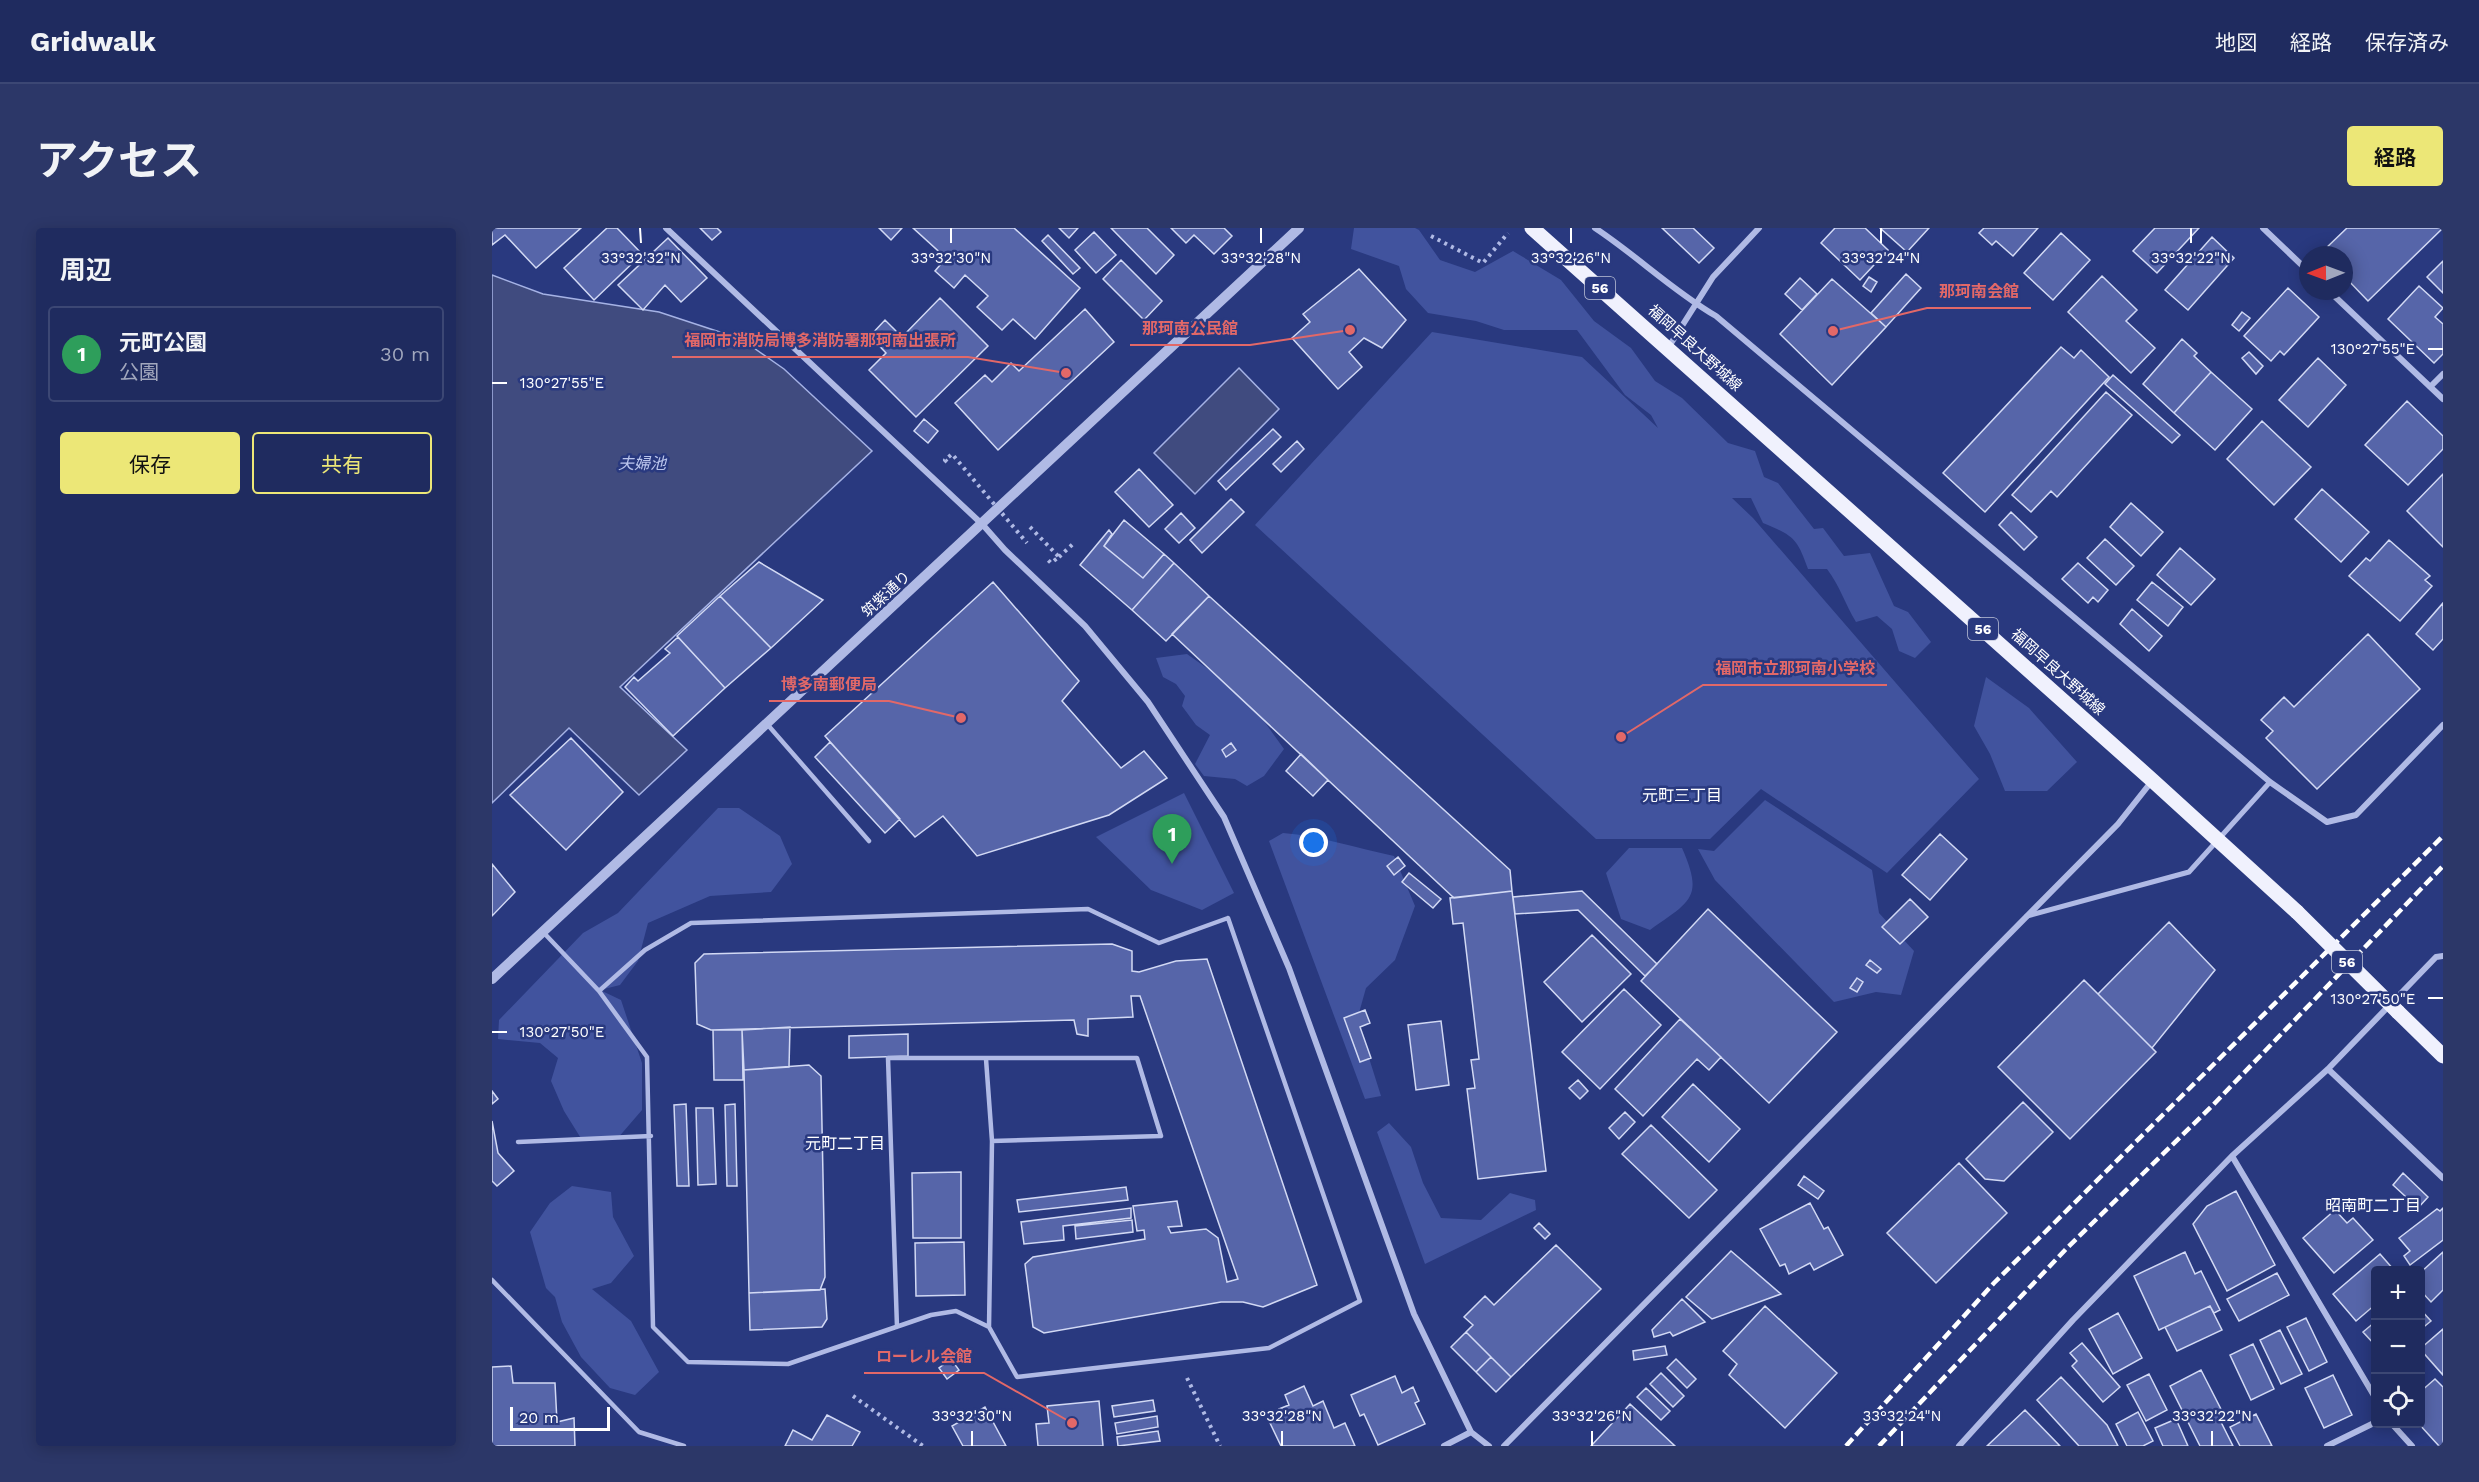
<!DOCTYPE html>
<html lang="ja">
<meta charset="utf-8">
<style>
:root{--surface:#1f2b5f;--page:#2c3768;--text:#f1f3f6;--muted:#a1a7bd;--line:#3c4774;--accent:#ece777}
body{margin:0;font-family:"Work Sans","Noto Sans JP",sans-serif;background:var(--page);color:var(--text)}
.controls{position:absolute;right:18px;bottom:18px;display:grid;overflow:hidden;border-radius:6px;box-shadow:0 3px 15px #0003}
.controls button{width:54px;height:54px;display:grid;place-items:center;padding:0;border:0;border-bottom:2px solid var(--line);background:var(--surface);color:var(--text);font:30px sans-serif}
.compass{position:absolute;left:1807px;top:18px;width:54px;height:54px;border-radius:50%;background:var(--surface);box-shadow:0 3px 15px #0003;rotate:269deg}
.scale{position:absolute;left:18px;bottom:15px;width:100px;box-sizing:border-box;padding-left:6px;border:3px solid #fff;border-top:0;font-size:16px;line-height:21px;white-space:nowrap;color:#fff;-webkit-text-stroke:4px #29397f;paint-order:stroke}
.you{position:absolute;left:822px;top:615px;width:21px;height:21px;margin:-15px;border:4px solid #fff;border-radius:50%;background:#1a73e8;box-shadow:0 0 0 9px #1a73e833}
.badge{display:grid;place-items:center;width:39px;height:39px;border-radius:50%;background:var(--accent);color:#fff;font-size:20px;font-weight:700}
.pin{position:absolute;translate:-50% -50px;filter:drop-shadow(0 2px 3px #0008)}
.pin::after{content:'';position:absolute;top:32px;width:21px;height:18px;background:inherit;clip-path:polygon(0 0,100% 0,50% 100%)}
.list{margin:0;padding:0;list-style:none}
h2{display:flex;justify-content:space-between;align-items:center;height:78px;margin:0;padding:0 24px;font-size:26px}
h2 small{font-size:20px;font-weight:400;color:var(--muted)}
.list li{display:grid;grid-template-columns:39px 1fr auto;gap:18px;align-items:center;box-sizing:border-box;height:96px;margin:0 12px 12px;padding:0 12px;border:2px solid var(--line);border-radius:6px}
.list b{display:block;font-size:22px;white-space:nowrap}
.list p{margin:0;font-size:20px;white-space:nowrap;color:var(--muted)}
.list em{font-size:20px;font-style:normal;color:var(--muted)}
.actions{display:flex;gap:12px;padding:18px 24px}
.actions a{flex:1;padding:14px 0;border:2px solid var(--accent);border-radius:6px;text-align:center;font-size:21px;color:var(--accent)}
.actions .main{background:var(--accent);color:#111}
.icon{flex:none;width:33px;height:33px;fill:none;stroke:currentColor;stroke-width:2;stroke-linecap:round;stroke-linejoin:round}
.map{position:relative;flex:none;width:1951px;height:1218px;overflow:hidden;border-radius:6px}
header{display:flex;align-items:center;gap:36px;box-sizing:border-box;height:84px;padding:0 30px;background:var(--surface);border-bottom:2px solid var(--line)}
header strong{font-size:28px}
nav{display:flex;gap:33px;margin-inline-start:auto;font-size:21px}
.intro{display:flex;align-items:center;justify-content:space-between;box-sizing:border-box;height:144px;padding:0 36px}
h1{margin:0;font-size:42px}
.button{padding:15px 27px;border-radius:6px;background:var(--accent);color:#111;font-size:21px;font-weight:700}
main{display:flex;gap:36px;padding:0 36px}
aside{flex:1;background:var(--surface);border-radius:6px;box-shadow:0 3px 15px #0003}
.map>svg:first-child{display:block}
</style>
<header>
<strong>Gridwalk</strong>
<nav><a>地図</a><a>経路</a><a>保存済み</a></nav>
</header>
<div class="intro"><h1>アクセス</h1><a class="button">経路</a></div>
<main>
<aside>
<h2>周辺<small></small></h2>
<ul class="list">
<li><span class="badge" style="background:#2e9e5b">1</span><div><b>元町公園</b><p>公園</p></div><em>30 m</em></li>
</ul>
<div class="actions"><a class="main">保存</a><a>共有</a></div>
</aside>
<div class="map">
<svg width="1951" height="1218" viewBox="0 0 1951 1218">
<rect width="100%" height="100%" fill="#29397f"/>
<!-- green -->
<path fill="#41539e" d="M862 0H923L927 2 948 32 983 44 1021 23 1069 52 1102 93 1139 120 1163 153 1190 170 1236 215 1263 223 1272 249 1286 255 1322 301 1331 300 1352 328 1378 325 1402 378 1416 384 1439 414 1423 430 1407 423 1400 401 1385 388 1364 394C1353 376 1348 358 1335 341H1316C1305 310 1302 308 1271 295L1259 270H1240L1261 290 1487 551 1395 645 1269 561 1218 611H1104L763 297 940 104 1090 129 1166 200 1159 187 1133 167 1085 102H1012L984 93 936 85 914 61 907 38 859 21Z
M695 426 754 468 792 521 772 548 755 558 743 551 712 548 703 536 718 507 704 497 690 478 693 468 684 456 671 449 664 430Z
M1494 449 1537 480 1585 534 1555 563H1513L1498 526 1482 498Z
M692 565 742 665 710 682 659 662 604 609Z
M1273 572 1380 642 1387 685 1422 723 1409 767 1384 764 1342 774 1223 652 1206 621 1222 623Z
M226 580H247L288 608 300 636 279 664 218 668 156 695 146 733 128 757 108 762 129 772 150 835V882L125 911 90 912 72 883 59 853 66 830 48 815 6 811 7 792 91 705 126 685Z
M791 605C829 608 864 620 902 628L923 678 903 732 874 760 865 792 889 868 873 871 777 613Z
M1137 620H1190C1212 670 1199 673 1158 702L1129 691 1114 645Z
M897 895 919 919 931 955 949 990 989 992 1018 965 1043 972 1044 982 933 1036 885 904Z
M80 958 119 964 121 989 142 1028 119 1055 100 1061 139 1093 167 1144 143 1167 118 1160 89 1129 70 1094 63 1069 54 1060 38 1004 58 975Z"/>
<!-- water -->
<path fill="#404b7f" stroke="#a5b2e5" stroke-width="1.5" d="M0 47 51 66 167 84 249 111 292 141 380 223 128 459 195 522 147 567 77 500 0 575Z
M747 140 787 181 703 266 662 225Z"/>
<!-- building -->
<path fill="#5665a9" stroke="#d2d9f4" stroke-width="1.5" d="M0 0H89L44 40 13 7 0 17Z
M115 0H125L150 26 102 72 72 40Z
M208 0H225L229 4 220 12Z
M387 0H410L399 12Z
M421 0H522L588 60 543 111 521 91 510 102 485 79 496 68 473 47 462 60 443 43 454 30Z
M567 0H586L577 10Z
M619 0H655L682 27 664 46Z
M679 0H732L740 8 722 26 702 7 694 15Z
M1170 0H1201L1222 20 1207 35Z
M1343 0H1373L1396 22 1368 52 1329 15Z
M1388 0H1437L1415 24Z
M1492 0H1546L1521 28 1504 13 1500 17 1487 5Z
M1663 0H1707L1665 45 1641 23Z
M1855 0H1951L1876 73 1852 48V27L1829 25Z
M602 4 624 27 604 45 583 22Z
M1569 5 1598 32 1561 72 1532 45Z
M556 7 588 40 581 46 550 13Z
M1720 9 1742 30 1696 82 1673 62Z
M176 10 215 50 189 74 173 57 151 82 126 57Z
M629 32 670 73 652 92 611 51Z
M1951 33V65L1935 49Z
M867 41 914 92 890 120 872 110 857 124 870 139 846 161 800 110 818 94 811 86Z
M1414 46 1429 60 1394 99 1379 85Z
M1610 48 1645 82 1634 93 1663 120 1639 145 1576 84Z
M1377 49 1385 54 1379 64 1371 58Z
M1308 50 1325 66 1310 82 1293 66Z
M1340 51 1394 99 1340 157 1288 106Z
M1927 58 1951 80 1943 89 1951 96V126L1942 135 1896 91Z
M1796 60 1827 89 1792 127 1788 123 1779 133 1752 108Z
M448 70 496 118 424 189 377 142 394 125 378 108 393 92 410 109Z
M593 81 622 114 506 222 463 175 493 147 500 154 519 135 527 143Z
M1750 84 1758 90 1747 103 1740 97Z
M1690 111 1705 125 1702 128 1719 144 1682 185 1651 156Z
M1569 119 1582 130 1589 122 1617 149 1493 284 1451 245Z
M1757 124 1771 138 1764 146 1750 130Z
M1826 130 1854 157 1816 199 1787 172Z
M1719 144 1760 181 1723 222 1682 185Z
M1621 147 1688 207 1680 215 1613 156Z
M1614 164 1640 187 1565 269 1559 263 1539 284 1520 267Z
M1915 173 1951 208V221L1916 257 1873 217Z
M432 191 446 203 436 215 422 203Z
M1770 193 1819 239 1782 277 1735 231Z
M781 201 789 209 734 262 726 253Z
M805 213 812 221 789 244 781 236Z
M647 241 681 277 657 299 623 264Z
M1951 246V319L1915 283Z
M1830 261 1877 304 1849 334 1803 291Z
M739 271 752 284 710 325 698 312Z
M1639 275 1671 304 1649 328 1618 299Z
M1519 284 1545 309 1532 322 1507 297Z
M689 285 703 300 687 315 673 301Z
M632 292 672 326 651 350 612 318Z
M617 302 620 306 612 318 651 350 672 326 682 335 640 382 588 337Z
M1613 311 1642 338 1624 357 1595 330Z
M1897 312 1938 348 1933 352 1940 358 1908 393 1857 348 1874 330 1878 333Z
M1688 320 1723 351 1699 377 1665 347Z
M267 334 331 372 279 420 228 368Z
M682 335 717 368 674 413 640 382Z
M1586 335 1616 362 1606 374 1601 369 1596 375 1570 351Z
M501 354 587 453 570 473 629 540 652 523 675 550 617 587 485 628 451 588 423 609 333 508Z
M1660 354 1691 379 1676 398 1645 372Z
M228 368 279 420 233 460 185 408Z
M717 368 1018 642 1020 663 962 670 680 406Z
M1951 375V411L1941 422 1924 406Z
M1640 381 1670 408 1657 423 1628 396Z
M1876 406 1928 461 1825 561 1774 510 1781 503 1769 492 1792 469 1802 479Z
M186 409 233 460 181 508 133 459 142 449 146 453 178 425 173 421Z
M79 510 131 564 74 622 18 567Z
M338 514 408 591 393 605 323 529Z
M739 515 744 522 734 529 730 522Z
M809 526 836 552 821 568 794 543Z
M1448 606 1475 631 1438 672 1410 647Z
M906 629 913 638 902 647 895 638Z
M0 636 23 664 0 688Z
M917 645 949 671 941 680 910 654Z
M1020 663 1054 943 986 951 975 861 983 860 979 832 987 831 971 695 961 696 958 670Z
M1090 663 1165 736 1153 748 1086 682 1023 686 1021 669Z
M1418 671 1436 689 1408 716 1390 699Z
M1216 681 1345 804 1277 875 1149 753Z
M1677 694 1723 742 1660 820 1606 766Z
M1100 707 1139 746 1090 794 1052 754Z
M620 716 640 723V743L647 744 684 733 715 731 825 1057 771 1079 751 1074H729L552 1105 541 1099 533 1036 541 1029 653 1011 652 1002 645 1003 641 978 685 973 690 998 676 999 679 1005 714 1001 726 1010 735 1054 746 1051 648 768H639L641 789 596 791V808L585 806 582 792 219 802 205 796 203 735 212 726Z
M1378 732 1389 741 1385 745 1374 737Z
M1365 750 1371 754 1365 764 1358 760Z
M1592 752 1664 824 1578 911 1506 839Z
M1132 761 1169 797 1108 861 1070 824Z
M873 782 878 795 868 799 879 830 868 834 852 790Z
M1188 791 1229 829 1217 842 1205 831 1151 888 1123 861Z
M949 793 957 857 924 862 916 797Z
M298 799 297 839 252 842 250 802Z
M221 802H250L251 852H222Z
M416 806V828L357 830V808Z
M317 837 329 848 333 1049 328 1062 257 1065 252 842Z
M1086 852 1096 863 1088 871 1077 860Z
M1201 856 1248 901 1217 934 1170 889Z
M0 863 6 871 0 876Z
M1531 874 1561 904 1512 953 1493 951 1474 931Z
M194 876 197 958H185L182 877Z
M243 876 245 958H235L233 877Z
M204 880H221L224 956 206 957Z
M1133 884 1143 894 1127 911 1117 900Z
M0 893 6 925 22 943 5 958 0 953Z
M1159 897 1225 962 1197 990 1130 926Z
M1467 935 1515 985 1444 1055 1395 1005Z
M469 944V1010H421L420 945Z
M1911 945 1936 969 1926 980 1901 957Z
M1312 948 1332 963 1326 971 1306 957Z
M634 959 636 972 527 984 525 972Z
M1744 963 1783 1037 1735 1063 1701 996 1715 978Z
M1318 975 1332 1001 1336 999 1351 1027 1322 1042 1318 1035 1297 1046 1293 1036 1288 1038 1268 1001Z
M639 980V990L571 998 572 1012 532 1016 529 994Z
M1951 980V1012L1918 1037 1912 1028 1918 1023 1907 1010 1945 981 1948 983Z
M1843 982 1855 995 1861 990 1881 1012 1842 1045 1811 1010Z
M640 992 641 1004 584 1011 583 998Z
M1047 995 1058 1006 1053 1011 1042 1000Z
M472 1014 473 1067 424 1068 423 1015Z
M1064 1017 1109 1061 1019 1149 974 1104 981 1097 972 1089 993 1068 1002 1077Z
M1239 1023 1289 1066 1220 1091 1194 1069Z
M1693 1024 1703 1046 1709 1043 1728 1082 1722 1085 1718 1078 1667 1102 1642 1048Z
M1951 1024V1062L1939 1074 1928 1062V1045Z
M1888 1026 1902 1042H1884V1076L1864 1093 1841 1066Z
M1785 1045 1797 1067 1747 1093 1735 1071Z
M333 1061 335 1091 330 1099 258 1102 257 1065Z
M1190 1071 1213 1094 1181 1108 1178 1104 1162 1109 1160 1102Z
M1273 1078 1345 1145 1293 1200 1237 1147 1245 1136 1231 1123Z
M1718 1078 1730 1102 1685 1123 1673 1099Z
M1928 1081 1939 1093 1928 1102Z
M1626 1085 1650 1130 1621 1146 1597 1101Z
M1814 1090 1835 1134 1817 1143 1795 1099Z
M1884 1093V1118L1871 1104Z
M1951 1101V1147L1928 1121Z
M1788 1102 1810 1146 1789 1156 1768 1112Z
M974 1104 999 1129 984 1144 959 1119Z
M1590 1115 1628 1159 1611 1174 1580 1138 1585 1133 1578 1125Z
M1761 1116 1782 1161 1759 1172 1738 1127Z
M1173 1118 1175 1127 1142 1132 1141 1123Z
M999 1129 1019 1149 1004 1164 984 1144Z
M459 1131 467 1142 455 1151 447 1140Z
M1184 1131 1204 1151 1195 1160 1175 1140Z
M19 1138 21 1155H63L65 1194 82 1190 83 1218H0V1139Z
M1709 1142 1734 1191 1729 1194 1741 1218H1708L1678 1158Z
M1169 1145 1192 1168 1181 1179 1158 1156Z
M1657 1146 1675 1182 1654 1193 1635 1157Z
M1841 1147 1860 1187 1832 1200 1813 1160Z
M903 1148 910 1165 921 1159 927 1173 923 1175 933 1196 886 1217 872 1186 868 1188 859 1167Z
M1569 1149 1615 1197 1626 1218H1587L1545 1172Z
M1943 1151 1951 1159V1218H1947L1927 1196 1928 1164Z
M812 1158 821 1178 831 1173 842 1200 853 1195 863 1218H789L778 1195 791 1190 787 1181 797 1177 793 1167Z
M1154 1160 1178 1183 1169 1192 1145 1169Z
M661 1172 663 1183 622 1189 620 1178Z
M607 1173 611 1218H546L544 1196 557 1195 555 1178Z
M1138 1176 1183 1218H1099Z
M493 1179 514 1218H471L460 1198Z
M1533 1182 1568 1218H1495Z
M1646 1184 1661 1213 1651 1218H1635L1624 1196Z
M1764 1186 1780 1218H1748L1738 1199Z
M335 1187 368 1204 360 1218H293L301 1202 320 1212Z
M665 1188 666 1199 625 1206 623 1195Z
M1684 1191 1696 1218H1671L1663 1200Z
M666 1203 668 1213 626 1218 625 1209Z"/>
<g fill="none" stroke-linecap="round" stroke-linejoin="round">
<!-- path -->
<path stroke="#b0bae5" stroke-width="4" stroke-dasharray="3 4.5" stroke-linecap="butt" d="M939 8 991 35 1016 5
M455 234 453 232 460 226 481 251
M538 299 567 329 559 335 556 332
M567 329 583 314
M695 1150 728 1218
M361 1168 431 1218"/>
<!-- service -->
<path stroke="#b0bae5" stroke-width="4.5" d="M275 496 377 613
M52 705 107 763 155 829 161 1099 196 1134 296 1136 439 1087 464 1083 497 1099 525 1149 777 1120 868 1073 736 690 667 715 596 681 199 695 153 722 107 763
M494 831 500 913 497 1099
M26 914 159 908
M0 1052 147 1204 192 1218
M405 1099 396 830H645L669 908 500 913"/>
<!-- pedestrian -->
<path stroke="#b0bae5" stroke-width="5" d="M1535 688 1697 644 1778 554"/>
<!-- minor -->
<path stroke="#b0bae5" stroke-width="6" d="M174 0 491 297 513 322 593 398 656 474 732 589 797 740 922 1086 979 1204 997 1218
M1103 0C1144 27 1181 63 1224 88L1778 554 1835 594 1864 587 1951 497
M1771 0 1816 43
M1837 63 1951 171
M1176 120 1221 49 1267 0
M1938 159 1951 146
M1836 841 1951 950
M1740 928 1884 1171
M1900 1196 1920 1218
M952 1218 979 1204
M1012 1218 1626 596 1660 553
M1467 1218 1581 1092 1740 928 1836 841 1944 729 1951 728
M1835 1218 1884 1194"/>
<!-- tertiary -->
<path stroke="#b0bae5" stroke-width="10" d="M0 751 807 0"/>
<!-- primary -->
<path stroke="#f0f1fd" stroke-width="15" d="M1040 0 1660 552 1805 684
M1906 784 1951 828"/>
<!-- rail -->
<path stroke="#fff" stroke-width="4.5" stroke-dasharray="10 4.5" stroke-linecap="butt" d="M1354 1218 1502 1055 1951 608
M1387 1218 1575 1020 1721 877 1951 638"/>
<!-- path-bridge -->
<path stroke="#b0bae5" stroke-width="4" stroke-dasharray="3 4.5" stroke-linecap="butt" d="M481 251 535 315"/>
<!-- primary-bridge -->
<path stroke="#f0f1fd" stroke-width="15" d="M1805 684 1906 784"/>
</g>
<!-- ticks -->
<path fill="none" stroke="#fff" stroke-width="2" d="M148 0 149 15M459 0V15M769 0V15M1079 0V15M1389 0V15M1699 0V15M1936 121H1951M0 155H15M1936 770H1951M0 804H15M480 1203V1218M790 1203V1218M1100 1203V1218M1410 1203V1218M1720 1203V1218"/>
<g text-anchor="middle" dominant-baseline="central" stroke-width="5" stroke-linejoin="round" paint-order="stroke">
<!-- shield labels -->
<g fill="#29397f" stroke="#bfc4d9" stroke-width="1.5">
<rect x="1093" y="49" width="30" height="22" rx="4.5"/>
<rect x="1476" y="390" width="30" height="22" rx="4.5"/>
<rect x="1840" y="723" width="30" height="22" rx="4.5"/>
</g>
<g font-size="14" font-weight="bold" fill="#fff">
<text x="1108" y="60">56</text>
<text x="1491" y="401">56</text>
<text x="1855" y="734">56</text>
</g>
<!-- street labels -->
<g font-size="15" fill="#fff" stroke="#29397f">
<text transform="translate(1203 120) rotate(42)">福岡早良大野城線</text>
<text transform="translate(394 366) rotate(-43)">筑紫通り</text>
<text transform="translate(1566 444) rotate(42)">福岡早良大野城線</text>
</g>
<!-- water labels -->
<g font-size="16" font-style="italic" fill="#bbc5ec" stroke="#29397f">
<text x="150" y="235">夫婦池</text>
</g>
<!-- neighbourhood labels -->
<g font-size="16" fill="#fff" stroke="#29397f">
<text x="1190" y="567">元町三丁目</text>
<text x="353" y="915">元町二丁目</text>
<text x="1881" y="977">昭南町二丁目</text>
</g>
</g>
<g font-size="15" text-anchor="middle" fill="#fff" stroke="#29397f" stroke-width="5" stroke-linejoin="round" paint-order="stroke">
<text x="149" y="35">33°32'32"N</text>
<text x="459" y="35">33°32'30"N</text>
<text x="769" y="35">33°32'28"N</text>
<text x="1079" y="35">33°32'26"N</text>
<text x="1389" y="35">33°32'24"N</text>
<text x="1699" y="35">33°32'22"N</text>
<text x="1881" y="126">130°27'55"E</text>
<text x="70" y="160">130°27'55"E</text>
<text x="1881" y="776">130°27'50"E</text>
<text x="70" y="809">130°27'50"E</text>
<text x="480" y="1193">33°32'30"N</text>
<text x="790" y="1193">33°32'28"N</text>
<text x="1100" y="1193">33°32'26"N</text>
<text x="1410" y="1193">33°32'24"N</text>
<text x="1720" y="1193">33°32'22"N</text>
</g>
<!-- callouts -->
<path fill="none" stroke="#e26868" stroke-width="2" d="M1341 103L1435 80H1539M858 102L758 117H638M574 145L476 129H180M1129 509L1211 457H1395M469 490L397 473H277M580 1195L492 1145H372"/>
<g fill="#e26868" stroke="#29397f" stroke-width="2">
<circle cx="1341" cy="103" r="6"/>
<circle cx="858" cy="102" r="6"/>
<circle cx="574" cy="145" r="6"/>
<circle cx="1129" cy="509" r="6"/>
<circle cx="469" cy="490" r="6"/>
<circle cx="580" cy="1195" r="6"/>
</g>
<g font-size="16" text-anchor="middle" font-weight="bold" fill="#e26868" stroke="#29397f" stroke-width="5" stroke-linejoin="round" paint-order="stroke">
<text x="1487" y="69">那珂南会館</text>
<text x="698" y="106">那珂南公民館</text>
<text x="328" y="118">福岡市消防局博多消防署那珂南出張所</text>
<text x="1303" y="446">福岡市立那珂南小学校</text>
<text x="337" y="462">博多南郵便局</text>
<text x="432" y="1134">ローレル会館</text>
</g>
</svg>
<div class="controls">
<button>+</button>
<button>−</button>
<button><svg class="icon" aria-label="locate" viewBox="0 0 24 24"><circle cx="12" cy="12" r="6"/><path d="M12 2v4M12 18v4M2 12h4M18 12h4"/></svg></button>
</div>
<svg class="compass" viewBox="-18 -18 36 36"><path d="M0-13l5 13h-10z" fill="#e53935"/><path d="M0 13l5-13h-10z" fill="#a1a7bd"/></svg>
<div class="scale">20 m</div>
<div class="you"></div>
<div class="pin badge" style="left:680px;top:636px;background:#2e9e5b">1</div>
</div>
</main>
